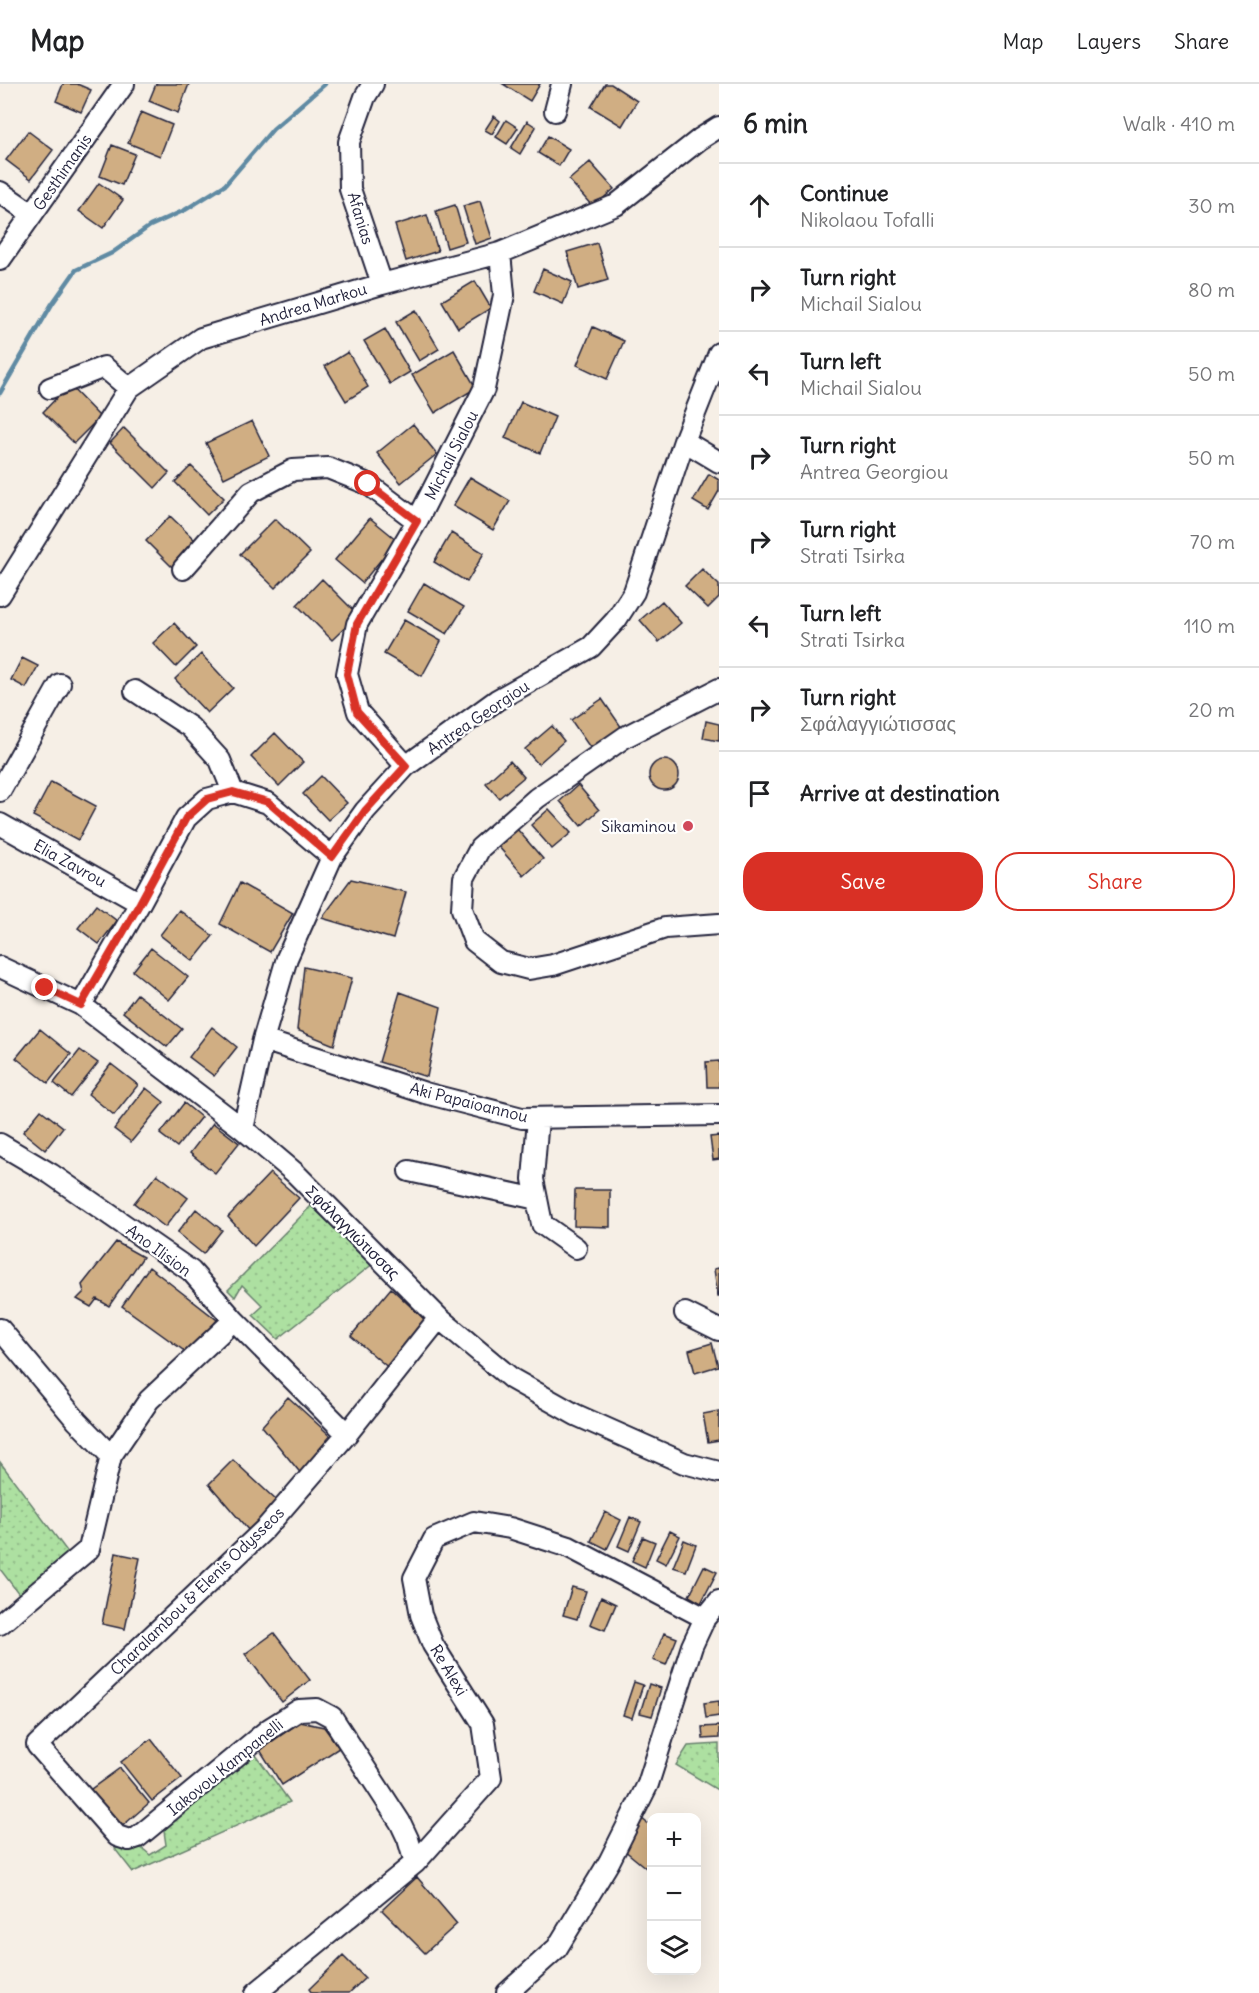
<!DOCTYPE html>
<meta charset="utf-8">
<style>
:root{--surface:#fff;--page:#f6f6f6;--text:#202124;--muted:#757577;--line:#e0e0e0;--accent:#d93025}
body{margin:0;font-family:Delius,sans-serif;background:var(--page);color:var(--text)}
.controls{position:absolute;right:18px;bottom:18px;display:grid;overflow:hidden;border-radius:12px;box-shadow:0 6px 24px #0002}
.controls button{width:54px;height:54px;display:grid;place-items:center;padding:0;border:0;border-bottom:2px solid var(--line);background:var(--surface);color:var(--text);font:30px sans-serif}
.stop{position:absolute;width:18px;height:18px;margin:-14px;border:4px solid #d93025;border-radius:50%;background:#fff}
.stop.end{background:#d93025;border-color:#fff;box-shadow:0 2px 6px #0008}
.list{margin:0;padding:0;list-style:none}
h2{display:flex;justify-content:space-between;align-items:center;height:78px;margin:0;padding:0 24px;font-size:26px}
h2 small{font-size:20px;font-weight:400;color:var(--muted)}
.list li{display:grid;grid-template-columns:39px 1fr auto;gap:18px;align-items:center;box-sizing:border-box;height:84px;padding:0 24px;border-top:2px solid var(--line)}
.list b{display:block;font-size:22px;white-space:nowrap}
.list p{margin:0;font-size:20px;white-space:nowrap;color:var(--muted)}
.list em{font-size:20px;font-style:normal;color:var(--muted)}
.actions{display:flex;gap:12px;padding:18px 24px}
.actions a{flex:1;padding:14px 0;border:2px solid var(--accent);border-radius:24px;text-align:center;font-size:21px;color:var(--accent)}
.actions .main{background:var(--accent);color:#fff}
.icon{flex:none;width:33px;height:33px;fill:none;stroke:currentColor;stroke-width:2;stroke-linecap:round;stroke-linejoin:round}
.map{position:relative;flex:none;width:719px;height:1909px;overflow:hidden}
header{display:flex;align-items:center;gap:36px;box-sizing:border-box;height:84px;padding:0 30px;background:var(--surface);border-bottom:2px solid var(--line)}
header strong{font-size:28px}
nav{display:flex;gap:33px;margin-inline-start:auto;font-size:21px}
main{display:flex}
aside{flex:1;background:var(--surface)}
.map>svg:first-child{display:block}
</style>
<header>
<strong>Map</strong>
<nav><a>Map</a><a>Layers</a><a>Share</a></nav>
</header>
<main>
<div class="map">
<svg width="719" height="1909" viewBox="0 0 719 1909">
<defs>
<pattern id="park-dots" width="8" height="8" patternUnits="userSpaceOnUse" patternTransform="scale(1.5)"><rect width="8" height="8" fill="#ade0a1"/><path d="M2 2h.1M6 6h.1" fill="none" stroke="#95c08c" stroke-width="1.8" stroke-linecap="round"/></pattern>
</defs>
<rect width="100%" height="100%" fill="#f6efe6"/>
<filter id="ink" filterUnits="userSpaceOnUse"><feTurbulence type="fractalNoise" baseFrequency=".0167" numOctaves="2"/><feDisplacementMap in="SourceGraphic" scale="12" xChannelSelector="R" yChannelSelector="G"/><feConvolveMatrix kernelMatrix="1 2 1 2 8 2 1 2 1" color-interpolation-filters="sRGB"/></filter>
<g filter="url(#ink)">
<!-- park -->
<path fill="url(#park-dots)" stroke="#68816e" stroke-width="1.5" d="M311 1122 374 1179 278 1255 253 1231 263 1222 242 1201 235 1213 228 1206Z
M0 1378 69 1470 22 1514 0 1485Z
M719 1660V1707L676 1681 688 1662Z
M253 1667 290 1718 133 1788 115 1765C131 1760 137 1758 150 1771L166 1761 164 1747 167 1737 214 1694 223 1696 243 1679V1671Z"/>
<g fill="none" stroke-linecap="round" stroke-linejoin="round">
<!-- stream -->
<path stroke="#5f8aa3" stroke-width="4.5" d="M0 309 52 220 76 186 112 169 150 142 185 126 225 101 273 45 325 0"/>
</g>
<!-- building -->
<path fill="#d0ae83" stroke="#22223b" stroke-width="1.5" d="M63 0H77L91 6 81 28 56 17Z
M156 0H189L178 29 149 17Z
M503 0H540L530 17Z
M605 0H611L637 17 622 42 591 23Z
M141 28 172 41 160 72 128 59Z
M494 32 500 37 492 50 485 46Z
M506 36 518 44 507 60 496 53Z
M527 37 536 43 520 70 511 64Z
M28 47 53 66 31 95 6 76Z
M548 52 569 65 559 82 538 69Z
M112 61 135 70 122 101 100 92Z
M590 78 614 105 593 123 569 96Z
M99 99 123 116 103 144 79 127Z
M480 117 492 154 475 160 463 122Z
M455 121 466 158 447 164 436 127Z
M427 131 438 167 406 177 395 141Z
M597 159 608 196 578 205 567 168Z
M543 185 572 198 563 220 534 207Z
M475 197 491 224 458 244 442 217Z
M416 226 439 265 419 277 396 238Z
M593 243 624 257 607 295 577 281Z
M385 245 410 288 390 300 364 257Z
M454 266 476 304 435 329 412 291Z
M348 268 368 303 346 317 325 282Z
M69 301 100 333 74 359 43 328Z
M521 318 555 333 540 369 505 354Z
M252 337 269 372 224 394 206 359Z
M413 340 437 370 401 399 377 369Z
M124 344 169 389 155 404 110 359Z
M191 382 224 414 207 431 175 398Z
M709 390 719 396V407L708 426 693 417Z
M470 393 510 417 493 446 453 422Z
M170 432 197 458 172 483 146 457Z
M370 434 397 456 362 499 335 476Z
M275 435 310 469 275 504 240 470Z
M451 449 484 469 467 498 434 478Z
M702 485 719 501V513L708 524 685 502Z
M322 495 358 531 332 556 297 521Z
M424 499 464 523 447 550 408 527Z
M662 517 681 539 659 558 640 536Z
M404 536 441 557 422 592 384 570Z
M174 539 196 563 176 583 153 559Z
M201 570 233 604 207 629 175 595Z
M22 574 38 582 26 604 11 596Z
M602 615 622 644 591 665 571 636Z
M706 637 719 640V657L703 654Z
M552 642 564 657 538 680 525 665Z
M275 649 303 678 279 702 251 673Z
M649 691a15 15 0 1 1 30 0a15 15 0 1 1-30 0Z
M510 677 524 693 499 714 486 699Z
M321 692 347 719 328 736 303 710Z
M51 698 96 722 78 756 33 732Z
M578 701 599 726 581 742 560 717Z
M549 725 571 749 552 765 531 741Z
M517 745 543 775 524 792 498 762Z
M351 795 406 808 393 855 322 834Z
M240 799 293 829 270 868 220 840Z
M96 821 117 837 99 860 78 844Z
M179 826 213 852 193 877 160 851Z
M151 864 188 893 169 916 133 887Z
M304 883 352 894 334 961 297 946Z
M400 908 441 923 427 993 379 978Z
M137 910 182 945 167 963 123 928Z
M212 943 237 963 214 992 189 973Z
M40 945 71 970 48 999 16 974Z
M80 966 98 979 71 1013 54 999Z
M719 977V1003H707L706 978Z
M111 980 138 1001 114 1031 88 1010Z
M146 1004 164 1018 131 1058 114 1045Z
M184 1019 201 1033 177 1063 160 1050Z
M41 1026 63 1043 45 1066 23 1048Z
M213 1039 239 1059 215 1089 190 1069Z
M719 1052V1075L713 1076 710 1053Z
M270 1089 299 1114 254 1162 228 1133Z
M157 1090 188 1114 165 1143 134 1119Z
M575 1106H610V1143L574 1142Z
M196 1125 222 1146 203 1170 177 1149Z
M116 1158 143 1173 109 1222 97 1215 91 1223 77 1215 84 1208 82 1201Z
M149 1183 217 1236 190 1271 122 1222Z
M719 1184V1212H718L714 1185Z
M391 1204 425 1236 391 1286 351 1252Z
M712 1259 718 1282 695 1289 689 1266Z
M288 1313 335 1356 303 1392 262 1342Z
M719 1327V1356L708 1358 703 1330Z
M233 1376 277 1417 250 1448 209 1400Z
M605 1428 621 1436 607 1465 591 1457Z
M630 1433 641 1438 629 1467 618 1462Z
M670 1447 680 1452 666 1480 656 1475Z
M643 1453 655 1458 645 1483 632 1477Z
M684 1456 696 1461 686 1487 673 1483Z
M116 1469 140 1474 125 1545 102 1540Z
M704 1482 717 1488 701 1519 689 1512Z
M572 1503 586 1507 577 1535 563 1531Z
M601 1513 616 1520 605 1546 590 1540Z
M274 1549 310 1596 282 1618 245 1570Z
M664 1549 677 1554 666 1581 653 1576Z
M634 1598 643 1601 632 1634 623 1631Z
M649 1600 661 1604 652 1632 640 1629Z
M719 1617V1632L706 1634 704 1619Z
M300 1638 324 1643 339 1664 282 1701 260 1666Z
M719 1642V1654L703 1655 702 1643Z
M151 1655 182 1694 152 1717 121 1678Z
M120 1684 149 1719 119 1745 87 1708Z
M641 1734 652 1743V1789L618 1761Z
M417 1793 457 1840 425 1869 382 1826Z
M343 1872 365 1894 349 1909H312L309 1905Z"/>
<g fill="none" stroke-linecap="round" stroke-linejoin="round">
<defs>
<path id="minor" d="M373 0 365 13 349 58 350 105 382 200
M555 27 562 0
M0 108 32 130
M0 176 124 0
M50 304 104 283 129 304
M684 357 719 378
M183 485 251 408 293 386 328 384 368 400 417 437
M0 511 129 304 201 254 382 200 500 169 616 121 700 55 719 43
M719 605 625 653 537 714 480 764 464 794 462 825 474 857 501 878 529 885 553 881 665 844 719 840
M135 607 190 643 220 676 233 708
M406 682 358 628 347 590 357 540 417 437 484 305 504 211 500 169
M0 707 60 600
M0 740 140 819
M0 883 81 921 243 1045 295 1089 439 1234 512 1295 576 1331 684 1379 719 1388
M81 921 140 819 186 734 207 715 233 708 268 719 332 773
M263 956 425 1009 522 1034 719 1031
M538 1034 533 1095 542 1140 576 1164
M243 1045 263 956 287 874 332 773 365 727 406 682 497 616 591 563 616 536 634 508 684 357 719 269
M0 1060 51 1090 191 1187 234 1236 347 1350
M409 1087 537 1115
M685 1229 719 1246
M0 1245 77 1337 111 1372
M0 1540 89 1465 111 1372 149 1316 234 1236
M415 1779 408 1755 400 1738 332 1633 317 1625 299 1626 269 1645 138 1753 129 1756 117 1752 37 1661 265 1445 347 1350 439 1234
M256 1909 415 1779 491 1694 483 1640 433 1561 421 1531 414 1494 434 1455 474 1438 510 1444 569 1463 705 1534
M507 1909 557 1864 609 1778 648 1700 692 1562 705 1534 719 1517"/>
</defs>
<!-- minor casing -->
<use href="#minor" stroke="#22223b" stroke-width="24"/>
<!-- minor -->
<use href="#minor" stroke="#fff" stroke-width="20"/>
</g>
</g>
<g fill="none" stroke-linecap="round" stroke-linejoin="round" filter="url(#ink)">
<!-- route -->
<path stroke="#d93025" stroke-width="8" d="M45 904 81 921 140 819 186 734 207 715 233 708 268 718 332 773 365 727 406 682 357 628 347 590 357 540 417 437 368 400"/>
</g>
<!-- markers -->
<circle fill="#d1495b" stroke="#fff" stroke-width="2" cx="688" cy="742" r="6"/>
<g text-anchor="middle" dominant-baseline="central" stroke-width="4.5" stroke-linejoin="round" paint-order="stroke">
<!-- street labels -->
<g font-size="16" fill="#22223b" stroke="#fff">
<text transform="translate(62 88) rotate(-55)">Gesthimanis</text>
<text transform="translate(361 134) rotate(73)">Afanias</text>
<text transform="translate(313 220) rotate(-17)">Andrea Markou</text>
<text transform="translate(451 371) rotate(-63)">Michail Sialou</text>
<text transform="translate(478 633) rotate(-34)">Antrea Georgiou</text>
<text transform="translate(70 779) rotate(29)">Elia Zavrou</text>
<text transform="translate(469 1018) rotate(14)">Aki Papaioannou</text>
<text transform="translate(353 1148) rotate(45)">Σφάλαγγιώτισσας</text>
<text transform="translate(159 1166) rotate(36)">Ano Ilision</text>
<text transform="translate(197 1507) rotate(-44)">Charalambou &amp; Elenis Odysseos</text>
<text transform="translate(449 1586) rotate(59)">Re Alexi</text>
<text transform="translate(225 1683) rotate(-39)">Iakovou Kampanelli</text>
</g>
<!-- poi labels -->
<g font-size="16" fill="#22223b" stroke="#fff" text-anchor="end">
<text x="676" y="742">Sikaminou</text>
</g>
</g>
</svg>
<div class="controls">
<button>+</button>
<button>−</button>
<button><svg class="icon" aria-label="layers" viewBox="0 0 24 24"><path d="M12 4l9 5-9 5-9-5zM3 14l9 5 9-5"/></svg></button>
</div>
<div class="stop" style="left:368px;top:400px"></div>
<div class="stop end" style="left:45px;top:904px"></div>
</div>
<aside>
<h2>6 min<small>Walk · 410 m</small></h2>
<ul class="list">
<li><svg class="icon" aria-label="ahead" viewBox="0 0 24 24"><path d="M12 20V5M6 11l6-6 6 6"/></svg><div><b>Continue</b><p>Nikolaou Tofalli</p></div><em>30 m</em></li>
<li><svg class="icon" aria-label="right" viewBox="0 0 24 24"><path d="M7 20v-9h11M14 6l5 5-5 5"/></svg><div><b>Turn right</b><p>Michail Sialou</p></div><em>80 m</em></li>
<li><svg class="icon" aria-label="left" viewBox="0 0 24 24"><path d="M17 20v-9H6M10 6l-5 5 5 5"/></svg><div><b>Turn left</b><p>Michail Sialou</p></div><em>50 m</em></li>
<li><svg class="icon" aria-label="right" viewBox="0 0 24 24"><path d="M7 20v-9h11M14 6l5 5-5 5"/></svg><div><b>Turn right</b><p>Antrea Georgiou</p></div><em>50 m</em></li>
<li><svg class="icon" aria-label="right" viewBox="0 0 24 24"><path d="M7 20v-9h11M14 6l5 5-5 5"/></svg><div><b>Turn right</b><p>Strati Tsirka</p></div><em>70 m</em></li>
<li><svg class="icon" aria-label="left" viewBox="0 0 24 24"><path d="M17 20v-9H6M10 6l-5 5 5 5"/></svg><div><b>Turn left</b><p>Strati Tsirka</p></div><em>110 m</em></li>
<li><svg class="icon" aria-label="right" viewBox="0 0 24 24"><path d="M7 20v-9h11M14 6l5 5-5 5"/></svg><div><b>Turn right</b><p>Σφάλαγγιώτισσας</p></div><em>20 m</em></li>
<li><svg class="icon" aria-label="arrive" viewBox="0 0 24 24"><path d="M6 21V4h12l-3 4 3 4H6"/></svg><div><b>Arrive at destination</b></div></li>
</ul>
<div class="actions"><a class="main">Save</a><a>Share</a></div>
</aside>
</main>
